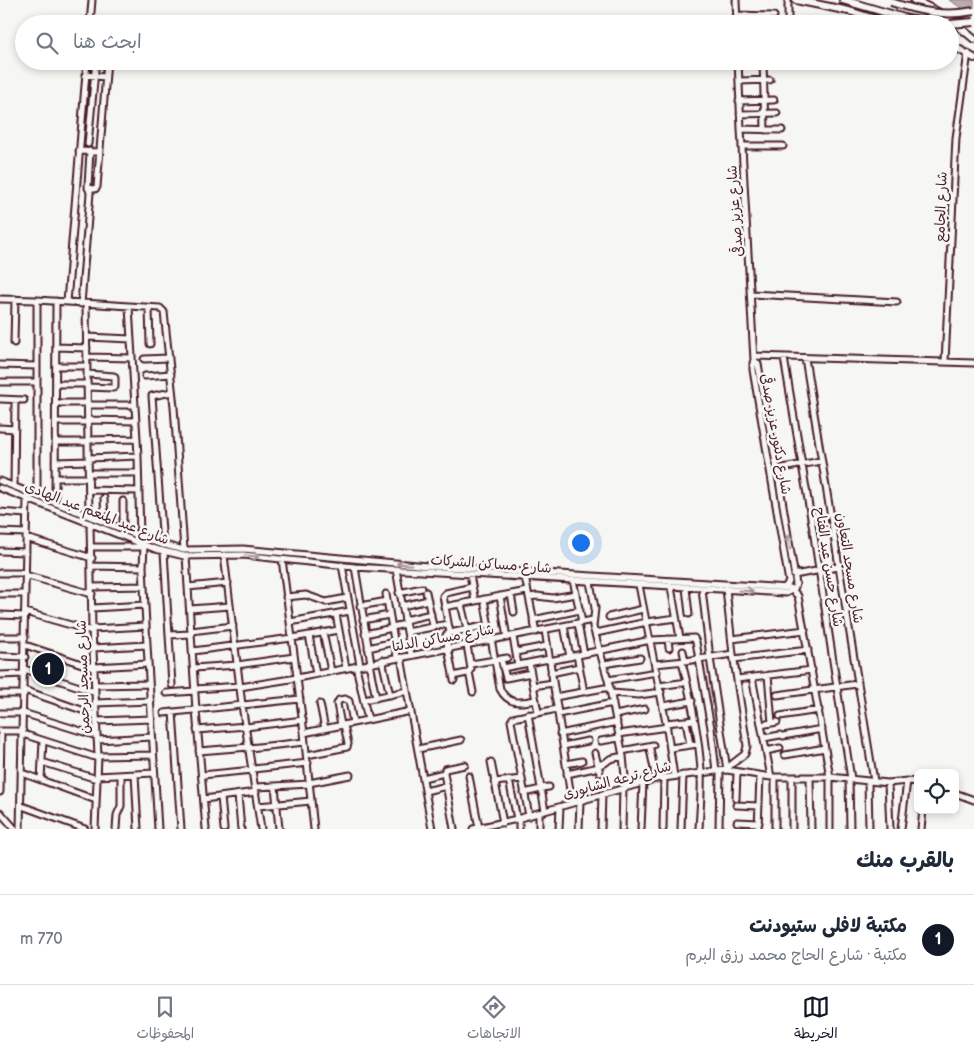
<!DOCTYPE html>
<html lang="ar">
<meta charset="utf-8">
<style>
:root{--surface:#fff;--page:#f6f6f7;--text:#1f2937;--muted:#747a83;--line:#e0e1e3;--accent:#111827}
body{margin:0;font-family:"Balsamiq Sans","Playpen Sans Arabic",sans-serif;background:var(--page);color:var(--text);direction:rtl}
.controls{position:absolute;right:15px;bottom:15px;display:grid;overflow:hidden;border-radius:8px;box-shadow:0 2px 8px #0003}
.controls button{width:45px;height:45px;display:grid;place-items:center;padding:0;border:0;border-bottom:1px solid var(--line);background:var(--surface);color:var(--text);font:25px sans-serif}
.you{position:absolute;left:580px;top:542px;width:18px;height:18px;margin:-12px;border:4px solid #fff;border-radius:50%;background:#1a73e8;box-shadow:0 0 0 8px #1a73e833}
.badge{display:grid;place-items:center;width:32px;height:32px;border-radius:50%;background:var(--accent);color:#fff;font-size:16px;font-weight:700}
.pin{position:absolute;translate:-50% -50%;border:2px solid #fff;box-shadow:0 1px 5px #0006}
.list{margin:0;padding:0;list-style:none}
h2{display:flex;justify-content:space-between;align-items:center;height:65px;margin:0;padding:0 20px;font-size:21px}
h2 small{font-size:16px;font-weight:400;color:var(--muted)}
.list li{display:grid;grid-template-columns:32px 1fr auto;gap:15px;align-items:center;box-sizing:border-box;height:90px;padding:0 20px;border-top:1px solid var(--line)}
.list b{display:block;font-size:19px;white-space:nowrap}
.list p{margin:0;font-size:16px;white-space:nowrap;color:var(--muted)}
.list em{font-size:16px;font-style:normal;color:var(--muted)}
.icon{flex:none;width:28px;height:28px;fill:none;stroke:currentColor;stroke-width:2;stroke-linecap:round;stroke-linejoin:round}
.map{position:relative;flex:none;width:974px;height:829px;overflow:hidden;direction:ltr}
.search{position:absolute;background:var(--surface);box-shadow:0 2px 8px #0003;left:15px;right:15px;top:15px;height:55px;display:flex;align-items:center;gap:12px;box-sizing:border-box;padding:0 18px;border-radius:28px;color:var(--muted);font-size:19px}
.sheet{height:155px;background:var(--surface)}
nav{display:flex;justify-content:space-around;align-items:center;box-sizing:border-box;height:70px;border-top:1px solid var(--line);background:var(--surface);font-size:14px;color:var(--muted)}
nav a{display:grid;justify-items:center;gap:2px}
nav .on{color:var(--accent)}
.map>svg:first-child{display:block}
</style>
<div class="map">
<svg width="974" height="829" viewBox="0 0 974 829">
<rect width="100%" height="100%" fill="#f6f6f2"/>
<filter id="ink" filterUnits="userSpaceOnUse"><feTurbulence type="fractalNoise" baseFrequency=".02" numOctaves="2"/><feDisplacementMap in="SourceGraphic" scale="10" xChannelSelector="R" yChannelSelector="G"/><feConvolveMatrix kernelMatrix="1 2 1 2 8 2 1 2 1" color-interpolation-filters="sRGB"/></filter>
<g filter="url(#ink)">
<!-- water -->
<path fill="#bbadae" stroke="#8e747a" d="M949 0H974V16Z"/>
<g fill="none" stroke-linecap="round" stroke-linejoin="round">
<defs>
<path id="minor" d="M736 0 737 24
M737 15 774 16
M90 24 92 0
M788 24V0
M738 61 741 129 754 360 753 363V370L789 582 785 587
M763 61 765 130
M85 75 105 77
M739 81 770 80
M739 101 774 100
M740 114 777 113
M741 129 782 130
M88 144 96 61
M742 146H783
M79 151 100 152
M88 188 95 189 97 187 107 61
M751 294 897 302
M0 299 37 300 160 308 164 312 174 407 184 550
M37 300V496
M67 302 87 61
M81 304 90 193 88 186 90 151
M86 304 89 516
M129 307 138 456 140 537
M149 308 150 344
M87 337 131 339
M14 343 15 299
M56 347 87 348
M754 356 974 363
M87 357 132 358
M784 358 814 536 851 779
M805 358 874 781
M144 359 169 358
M945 362 956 138 968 53
M0 365 37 366
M56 366H87
M87 374 114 376 115 378V387L113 388 87 387
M145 376 171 374
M0 382H37
M56 384H87
M0 399 24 400
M56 403H88
M88 405H135
M88 420 136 421
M56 422H88
M0 428 15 429
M88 440 137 439
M55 442H88
M89 458 138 456
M55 462 89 461
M777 469 821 461
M89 473H138
M55 478H89
M0 481 157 543 184 550 243 549 428 566 790 588 798 596 830 777V829
M14 487 15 400
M0 488 155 549 184 556 243 555 355 567 786 593 794 589 796 584 777 469 758 364 754 360
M89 490 139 491
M104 498 105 523
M123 501V530
M55 503 56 301
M0 512 26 514
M90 523 92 629 98 756 95 829
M0 532 26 533
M26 538 92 558
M144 545 143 567 147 645 158 829
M163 545 152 396 172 392
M91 547H144
M0 551 26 552
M164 552 172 685
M224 555 242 705 261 829
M186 556 196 710 206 829
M282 559 304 733 314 829
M342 565 360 665
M92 566 143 567
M355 567 371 663
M396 569 411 655
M0 573H25
M25 575 92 594
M470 575 475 601
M794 575 838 567
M525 577 536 632
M573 580 582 622
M590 582 595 608 593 627 608 680 623 756 626 787
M639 585 666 723 674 776
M92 587 144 586
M188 587 228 583
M671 587 680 638
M686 588 689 614
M702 589 710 658 727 770
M726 589 733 654 747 746 745 754 727 768
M426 592 433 626
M399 593 422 588
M0 594H25
M386 594 397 657
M511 594 514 612
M500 596 507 638
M286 597 306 595 326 602 347 598
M529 597 537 596 553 598 576 594
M484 599 500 689C508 705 520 703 536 700
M461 604 467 629
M360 606 387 601
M402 606 428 600
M444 607 527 591
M92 608 145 605
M190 609 230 606
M25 612 92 631
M336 614 346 668
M0 615 25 616
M609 617 643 609
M363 620 389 615
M405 620 431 614
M533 620 580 610
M290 622 350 611
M578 624 584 654
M564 626 570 657
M392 627 405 624
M92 629 146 626
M545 630 572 803
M191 631 233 626
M323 632 331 671
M407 632 448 624
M450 633 443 596 446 593 472 587
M450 633 446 635V638L454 680
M450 633 488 625
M596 633 647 622 676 618
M365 634 392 628
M169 635 192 634
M309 635 316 674
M0 637H25
M513 637 518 665
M668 639 669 648
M732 639 805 630
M25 645 94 668
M93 648 147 645
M368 648 394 642
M193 651 292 638 339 630
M683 651 685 661
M516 652 547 646
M577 655 584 692
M0 656 25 657
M401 657 432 829
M501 659 506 678 531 673
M734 659 808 650
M382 660 390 695
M549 661 651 640 694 638 696 642 711 728 716 771
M682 662C691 698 699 735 701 771 702 790 700 810 699 829
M369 663 376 698
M529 663 538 712
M471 664 507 658
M604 664 640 658
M655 664 685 661 733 654
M356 666 368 720
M94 667 148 664
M194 668 237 665 294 657
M503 668 549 659
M24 669 95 692
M469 672 473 692
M551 673 579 667
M0 675 24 674
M768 675 772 723
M453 676 467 673 471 669 467 645
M752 677 771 777
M737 679 812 670
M608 680 657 672
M95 685 149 684
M533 686 553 683
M659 686 687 682
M240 687 297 678 593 620
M195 689 240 686
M24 690 96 715
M166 693 195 691
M611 693 639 695 661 692
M0 694H24
M777 695 857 684
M555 697 610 687
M364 700 407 691
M95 703 151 701
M320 704 325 729
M663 706 692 701
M173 712 181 829
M0 713H23L97 736
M164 713 300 699
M528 714 545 811
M558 714 613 703
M615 715 645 709
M780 716 819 710
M96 721 152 719
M686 721 690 745
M666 723 694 720
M341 725 337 704 339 700 345 699 349 701 353 723
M761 725 777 722
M246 727 303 720
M197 730 246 726
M0 731H23
M304 733 411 711
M23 734 98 758
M560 734 617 722
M619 734 667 727
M783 736 822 729
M764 738 780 735
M97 740 152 737
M601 741 619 738
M563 746 588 741
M249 748 305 742
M670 748 698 744
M418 749 461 740
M650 749 656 779
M199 751 249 747
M622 751 653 745
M766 751 780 748
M595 753 600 773
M307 755 347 747 348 744 344 725
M785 755 825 748
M98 756 153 755
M42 762 97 779
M491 762 503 823
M566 764 582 761
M598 765 605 763 610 759 623 756
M253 769 308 763
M22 773 96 800
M444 773 454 829
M135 774 138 829
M567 774 599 767
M202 775 253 770
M97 776 154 773
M469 776 479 828
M792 777V829
M810 777 811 829
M423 778 444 773 445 769 465 765
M849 779 850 829
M41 780 43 741
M509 780 517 819
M868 781 869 829
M494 782 522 779
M309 783 350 775
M888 783 890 829
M275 786 279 829
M256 787 310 784
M541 788 549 787
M425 791 447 786
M0 792 1 731
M524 793 541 789
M955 793 974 800
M238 795 241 829
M221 797 224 829
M204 799 256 792
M736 799 737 772
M736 805 759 806
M22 806 85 829
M258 806 311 801
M0 812 15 829
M529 816 511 721 513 718 557 709
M737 822 759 823
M20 829 27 497
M116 829 117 815 121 806V775
M473 829 517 819 656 779 716 771 727 770 771 777H830L888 783 907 781 918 782
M519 829V819
M539 829V813
M559 829 560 807
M579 829 580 801
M601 829 602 794
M622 829 623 788
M641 829 643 782
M663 829 664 777
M681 829 683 775
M719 829 720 771
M758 829 760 776
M775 829V777
M901 829 907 781
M921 829 923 810"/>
<path id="major" d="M796 0 849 11 891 24
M843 0 908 19 939 24
M914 0 946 16 974 39
M950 44 974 58"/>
</defs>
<!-- minor casing -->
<use href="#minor" stroke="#4a1f2b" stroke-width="9"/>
<!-- major casing -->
<use href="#major" stroke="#4a1f2b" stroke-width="10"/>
<!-- minor -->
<use href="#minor" stroke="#f6f6f2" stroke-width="5"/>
<!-- major -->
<use href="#major" stroke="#f6f6f2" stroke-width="6"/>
<defs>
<path id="major-bridge" d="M891 2C918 11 945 17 974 11
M950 24 974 22"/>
</defs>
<!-- major-bridge casing -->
<use href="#major-bridge" stroke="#4a1f2b" stroke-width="10" stroke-linecap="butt"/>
<!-- major-bridge -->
<use href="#major-bridge" stroke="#f6f6f2" stroke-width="6"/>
</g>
<!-- one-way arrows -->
<defs><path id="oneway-shaft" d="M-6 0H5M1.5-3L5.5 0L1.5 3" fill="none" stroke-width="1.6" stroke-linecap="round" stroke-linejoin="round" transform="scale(1.25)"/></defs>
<g stroke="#a99598">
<use href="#oneway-shaft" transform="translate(789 542) rotate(-99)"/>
<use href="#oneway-shaft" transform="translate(252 556) rotate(6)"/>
<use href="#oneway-shaft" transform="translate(404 564) rotate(-175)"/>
<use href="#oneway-shaft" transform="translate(746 591) rotate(3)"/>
</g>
</g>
<g text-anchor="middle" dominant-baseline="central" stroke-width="5" stroke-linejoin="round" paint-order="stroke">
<!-- street labels -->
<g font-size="14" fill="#4a1f2b" stroke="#f6f6f2">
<text transform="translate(941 207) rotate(-88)">شارع الجامع</text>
<text transform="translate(735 211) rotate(-94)">شارع عزيز صدقى</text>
<text transform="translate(776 434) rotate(80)">شارع دكتور عزيز صدقى</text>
<text transform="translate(97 513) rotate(21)">شارع عبد المنعم عبد الهادى</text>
<text transform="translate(491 564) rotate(4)">شارع مساكن الشركات</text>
<text transform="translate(829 567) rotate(81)">شارع حسن عبد الفتاح</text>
<text transform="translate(850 568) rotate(81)">شارع مسجد التعاون</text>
<text transform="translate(443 638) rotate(-10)">شارع مساكن الدلتا</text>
<text transform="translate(83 677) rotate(-92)">شارع مسجد الرحمن</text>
<text transform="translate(617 780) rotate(-15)">شارع ترعه الشابورى</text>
</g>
</g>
</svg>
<div class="controls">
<button><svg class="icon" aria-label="locate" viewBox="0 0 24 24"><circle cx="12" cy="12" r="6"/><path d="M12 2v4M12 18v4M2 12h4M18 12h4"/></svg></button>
</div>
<div class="you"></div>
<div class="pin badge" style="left:48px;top:669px">1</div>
<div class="search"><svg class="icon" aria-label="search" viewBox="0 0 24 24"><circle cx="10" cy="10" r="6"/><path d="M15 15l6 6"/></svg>ابحث هنا</div>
</div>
<section class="sheet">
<h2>بالقرب منك<small></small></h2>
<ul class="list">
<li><span class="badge">1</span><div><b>مكتبة لافلى ستيودنت</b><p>مكتبة · شارع الحاج محمد رزق البرم</p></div><em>770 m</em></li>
</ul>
</section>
<nav>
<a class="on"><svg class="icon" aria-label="map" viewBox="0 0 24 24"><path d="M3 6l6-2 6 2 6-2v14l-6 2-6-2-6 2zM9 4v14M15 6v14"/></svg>الخريطة</a>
<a><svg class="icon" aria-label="directions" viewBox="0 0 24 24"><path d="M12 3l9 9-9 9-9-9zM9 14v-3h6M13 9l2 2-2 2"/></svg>الاتجاهات</a>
<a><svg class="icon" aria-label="saved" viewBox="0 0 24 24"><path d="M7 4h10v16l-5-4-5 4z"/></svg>المحفوظات</a>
</nav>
